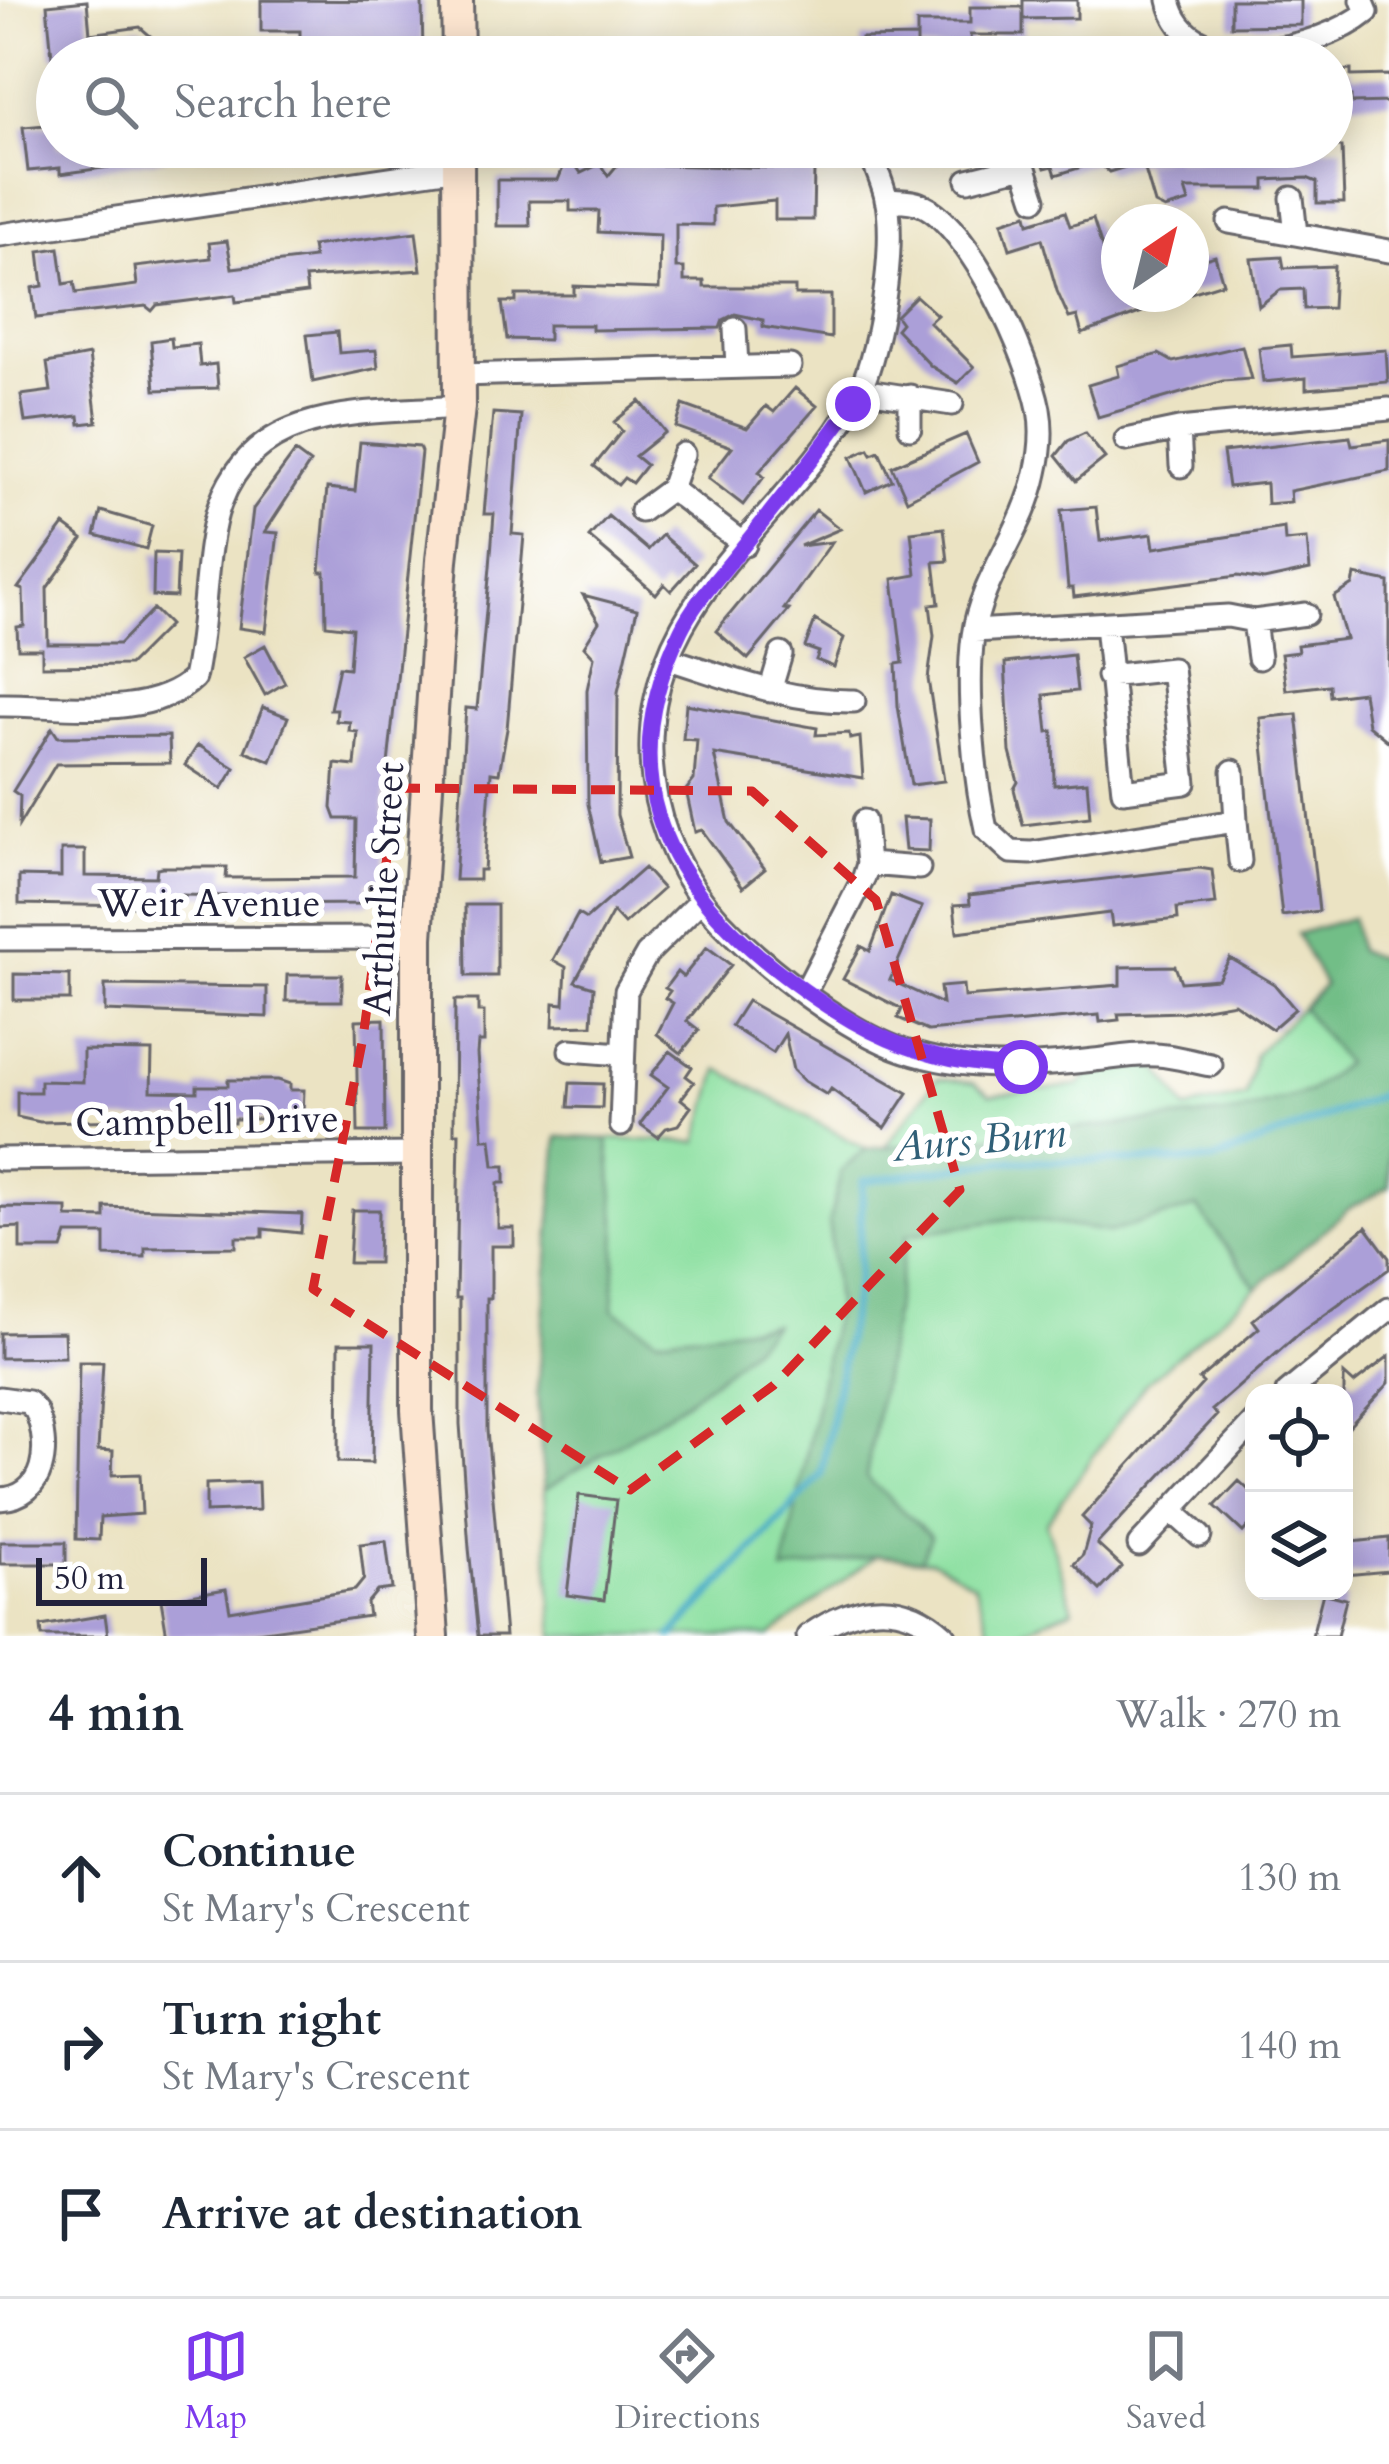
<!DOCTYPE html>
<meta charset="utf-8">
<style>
:root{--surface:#fff;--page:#f2f2f3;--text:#1f2937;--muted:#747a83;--line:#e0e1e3;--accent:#7c3aed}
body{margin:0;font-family:Cardo,serif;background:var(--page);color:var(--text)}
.controls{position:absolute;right:36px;bottom:36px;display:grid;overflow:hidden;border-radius:24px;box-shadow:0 6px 30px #0003}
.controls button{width:108px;height:108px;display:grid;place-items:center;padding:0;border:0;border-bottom:3px solid var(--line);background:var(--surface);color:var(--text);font:60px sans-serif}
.compass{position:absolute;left:1101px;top:204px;width:108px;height:108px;border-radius:50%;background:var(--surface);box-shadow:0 6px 30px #0003;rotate:35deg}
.scale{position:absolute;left:36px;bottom:30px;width:171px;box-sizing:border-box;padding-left:12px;border:6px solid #22223b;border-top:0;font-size:33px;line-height:42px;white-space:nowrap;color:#22223b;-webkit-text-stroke:9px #fff;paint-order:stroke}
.stop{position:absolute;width:36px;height:36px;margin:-27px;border:9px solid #7c3aed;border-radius:50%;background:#fff}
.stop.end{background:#7c3aed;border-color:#fff;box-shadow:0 3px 12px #0008}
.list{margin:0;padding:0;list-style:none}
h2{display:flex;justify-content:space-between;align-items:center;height:156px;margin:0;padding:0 48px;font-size:51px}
h2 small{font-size:39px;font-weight:400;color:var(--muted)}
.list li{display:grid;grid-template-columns:78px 1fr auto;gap:36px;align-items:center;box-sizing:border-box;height:168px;padding:0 48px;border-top:3px solid var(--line)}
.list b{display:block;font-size:45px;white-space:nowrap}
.list p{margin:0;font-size:39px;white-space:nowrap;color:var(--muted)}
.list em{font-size:39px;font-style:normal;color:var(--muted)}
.icon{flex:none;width:66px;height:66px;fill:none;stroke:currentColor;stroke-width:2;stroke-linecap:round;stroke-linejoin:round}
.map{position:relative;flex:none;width:1389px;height:1636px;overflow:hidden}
.search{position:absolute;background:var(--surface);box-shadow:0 6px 30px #0003;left:36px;right:36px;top:36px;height:132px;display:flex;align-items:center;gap:30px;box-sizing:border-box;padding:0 42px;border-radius:66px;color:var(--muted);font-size:45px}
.sheet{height:660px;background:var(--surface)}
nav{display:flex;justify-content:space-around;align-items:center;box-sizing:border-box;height:168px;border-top:3px solid var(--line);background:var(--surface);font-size:33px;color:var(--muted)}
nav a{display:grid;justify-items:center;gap:6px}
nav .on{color:var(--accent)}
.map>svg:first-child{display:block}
</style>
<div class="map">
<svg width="1389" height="1636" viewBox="0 0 1389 1636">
<rect width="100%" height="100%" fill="#fff"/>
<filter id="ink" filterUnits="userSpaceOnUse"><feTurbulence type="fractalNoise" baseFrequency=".00833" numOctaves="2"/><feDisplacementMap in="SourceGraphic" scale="24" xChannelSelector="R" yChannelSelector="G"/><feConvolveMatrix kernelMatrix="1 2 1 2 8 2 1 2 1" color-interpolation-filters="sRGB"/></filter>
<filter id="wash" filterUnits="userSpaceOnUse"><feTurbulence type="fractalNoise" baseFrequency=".004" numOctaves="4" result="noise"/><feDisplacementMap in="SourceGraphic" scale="48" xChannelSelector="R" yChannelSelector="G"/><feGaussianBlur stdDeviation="2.7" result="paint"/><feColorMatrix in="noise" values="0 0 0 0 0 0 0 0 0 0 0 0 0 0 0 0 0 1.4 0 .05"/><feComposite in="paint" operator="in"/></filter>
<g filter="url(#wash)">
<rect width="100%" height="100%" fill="#ebe3c3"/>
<!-- green -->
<path fill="#8de0a1" stroke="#58816e" stroke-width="3" d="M1352 918 1358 951 1389 962V1187L1348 1209 1144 1385 1046 1523 1073 1609 1010 1636H992L974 1584 934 1561 877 1555 770 1636H554L537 1392 558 1137 698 1142 719 1069 866 1149 885 1148 937 1078 974 1083 990 1095 1078 1086 1093 1071 1157 1066 1186 1109 1246 1096 1255 1054 1324 985 1297 934Z"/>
<!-- forest -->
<path fill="#72be87" stroke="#4a7061" stroke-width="3" d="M1352 918 1358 951 1389 962V1187L1348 1209 1257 1288 1197 1207 1110 1232 1015 1218 907 1235 866 1477 931 1537 921 1560 876 1555 783 1572 836 1306 829 1223 841 1171 866 1149 1236 1113 1309 1092 1345 1063 1302 1008 1324 985 1297 934Z
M558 1137 608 1139 617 1229 613 1309 657 1338 773 1324C713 1394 622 1441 544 1490L537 1392Z"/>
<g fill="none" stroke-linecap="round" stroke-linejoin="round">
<!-- stream -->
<path stroke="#41aac1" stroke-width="8" d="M672 1636 821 1475 858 1276 863 1181 1003 1161H1212L1389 1092"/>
</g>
<g id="blocks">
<!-- building -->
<path fill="#ab9fd8" d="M261 0 422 1 423 57H300V31H261Z
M1023 0H1077V18L1023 19Z
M1231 0H1301V25L1231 26Z
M87 1 90 34 140 27 155 40 145 53 52 57 47 5Z
M970 7H1023V35H970L971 49H917V23H970Z
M917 37V57H862L861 38Z
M1351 70V76L1389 75V102L1351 103V96H1332V71Z
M57 124V147H165L166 159 60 174V168L28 171 23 127Z
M1038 147H1178V151L1109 172 1098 162 1056 175 1053 166 1045 168Z
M1315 147H1342L1344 203H1317V182L1307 178 1265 180V189H1185L1189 202 1165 209 1155 204 1143 163 1175 154 1176 159 1232 157Z
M565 163H574L581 173 600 164 608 176 618 164 814 169 813 220H775V201L713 207V225L676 224V268H684V281H704V287H795V295H831V338L763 327V320L735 314 723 320 720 328 592 330V325H548V340L507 339 502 302H516V295H574V286L659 289 660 235 598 232 599 211H570V201H529L530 226H497V180H558Z
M1065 212 1070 226 1093 219 1107 263 1119 260V294H1177L1178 299 1082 334 1077 316 1069 318 1057 291 1042 239 1010 249 1002 222 1027 214 1029 223Z
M416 232 421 270 305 278 307 293 236 302 235 295 157 305 152 311 146 306 36 318 32 288 43 286 39 251 59 248 64 284 74 282 76 293 137 285 135 267 211 258 209 243 227 241 232 268 314 258 312 246Z
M1215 256 1223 283 1191 293V263Z
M1282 257 1284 268 1334 266 1332 308 1304 309 1303 289 1280 290 1259 306 1251 259Z
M916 296 937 315 929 322 974 367 958 383 931 366 896 329 901 323 896 316Z
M337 332 339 353 376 350 378 368 313 382 307 335Z
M171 338 172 347 198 344 200 366 216 364 218 388 155 390 151 341Z
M1291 345 1292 357 1386 350 1388 382 1306 389V378L1263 382 1259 348Z
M1242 346 1251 379 1223 381 1098 417 1088 385 1119 376 1117 366 1159 354 1173 362Z
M89 355 97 422 80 424 79 416 25 422 21 395 51 391 47 363Z
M795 388 817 406 759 472 764 477 743 505 708 478 732 447 676 427 683 405 747 428 766 406 774 412Z
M640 401 665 432 635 456 646 465 632 483 624 478 618 485 594 466 622 431 614 422Z
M493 413 521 415 512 534 524 535 507 729 499 773 491 772 484 870H479V880H455L466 708 477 709 490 567 494 514H484Z
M1085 433 1105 458 1076 481 1056 456 1068 441Z
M966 434 978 462 907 500 892 466Z
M1350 437 1352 445 1389 440V471L1290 491 1291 502 1267 504 1266 483 1228 487 1223 452Z
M360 442 419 447 421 452 384 802 383 883 369 882V904L225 905V896L136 894V906L19 904V876L61 877V850H85V876L156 877 157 868 162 867H227L226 878 355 877 356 819H336L332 808 335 764 355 766 358 732 349 731 350 722 336 721 337 709H330L339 667 349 668 352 628 326 625 325 572H320L327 488 355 491Z
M869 449 872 454 879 451 892 480 866 492 851 457Z
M295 452 310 463 265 532 278 533 266 632 239 628 253 509Z
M1096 507 1100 541 1152 534 1154 548 1284 528 1285 541 1307 539 1310 570 1264 580 1238 576 1074 597 1073 588H1068L1061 510Z
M816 510 840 529 800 546 832 542 784 609 789 610 748 659 716 631Z
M101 511 152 526 146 549 95 535Z
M608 516 648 550 662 535 695 564 671 591 664 584 656 594 589 537Z
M64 525 83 539 47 588 48 644H119L153 609 169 625 129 665 42 666V649H18L17 627 24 626 23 590 18 588Z
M944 528 948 561 934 562 939 604 930 605 934 636 928 679 944 781 911 785 898 706 896 664 903 663 893 579 916 575 911 532Z
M154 553 178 554 176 597 153 596Z
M1355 575 1389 582V742L1368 725 1363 692 1330 696 1329 685 1286 690 1281 654 1298 652 1297 645 1346 639 1334 597 1353 585Z
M583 595 637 609 618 692 617 815 629 857 601 862 588 804 587 690 594 657 584 646 599 622Z
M815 620 844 638 834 667 816 660 819 652 805 647Z
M265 645 285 683 265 695 244 657Z
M1073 655 1077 691 1044 695 1048 732 1053 731 1054 785 1087 782 1090 817 1023 825 1014 789 1018 782 1010 752 1005 663Z
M686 704 817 728 816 735 849 733 850 739 860 737 863 778 714 754 729 822 765 869 743 887 702 830 695 832 686 790 694 780 697 740 683 739Z
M263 707 288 717 271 761 245 751Z
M1297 714 1319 911 1282 916 1260 718Z
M52 728 58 737 169 736 170 763 56 764 19 825 20 796 13 791Z
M198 745 235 768 222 789 185 765Z
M902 818 930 819 929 851 905 850Z
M644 868 663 889 624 924 613 912 575 981 594 987 592 1025 553 1026 554 1003 564 1004 566 967 553 960 578 914 586 919Z
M1199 868 1212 870 1216 904 1177 908 1178 919 1112 926 1110 913 957 932 954 905 970 904 969 895Z
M891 895 922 907 890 980 942 1004 940 987 963 985 964 997 1120 985V967L1175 966 1181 982 1218 979 1230 958 1274 984 1295 1009 1272 1029 1234 1003 1183 1012 1118 1014 1119 1020 1100 1022 1099 1015 928 1031 898 1018 902 1009 843 979 861 946 870 951Z
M465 905H497V976H466Z
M707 947 731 965 687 1021 699 1030 681 1053 657 1034 673 1003 665 998 670 991 665 988 677 972 683 977Z
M14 974 70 975V1000H14Z
M287 975H342V1001H286Z
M105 985 267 987V1017L105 1011Z
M455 1000H478V1012H484V1042H478L477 1054 483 1139H491L494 1166H505V1183H498V1228H514V1246H491V1298H487V1430L505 1636H478L469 1548 460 1424V1298H456L459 1133H454Z
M747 1001 908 1093 885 1128 831 1089 827 1095 804 1081 793 1070 785 1034 773 1053 731 1026Z
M384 1019 385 1132H358L356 1020Z
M83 1050 152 1051 151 1091 197 1092V1086H228V1080H278L290 1084V1090H304L303 1112H290V1119H234V1123H214V1118L40 1122 17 1117V1092H40V1081L83 1082Z
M670 1051 692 1067 686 1076 694 1082 681 1099 691 1107 678 1125 666 1128 658 1137 640 1124 668 1087 651 1075Z
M570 1083 603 1084 602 1108 568 1107Z
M0 1207 67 1208V1217L105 1218V1207L302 1214 301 1233 263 1229V1237H236V1247L145 1248V1257L105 1256V1234H67L62 1249H20V1227L0 1228Z
M352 1210H379L378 1263H349Z
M1366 1227 1389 1258V1269L1301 1332 1212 1410 1217 1415 1097 1544 1122 1567 1100 1590 1074 1564 1083 1555 1091 1526 1082 1517 1203 1383 1199 1379 1259 1328 1253 1320Z
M64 1332 65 1357 0 1358V1333Z
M339 1343H374L372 1463 338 1462Z
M1389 1356V1383L1344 1432V1374L1354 1383Z
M79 1362H103L98 1450 113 1451 112 1475 140 1474 142 1514 100 1517 99 1540 76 1539Z
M1239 1481 1254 1495V1520L1243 1532 1215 1506Z
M258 1482 259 1510 206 1512V1484Z
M579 1495 616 1500 604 1600 567 1595Z
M1389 1538V1571L1344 1575V1543Z
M386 1541 392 1589 377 1591 367 1603 369 1616 228 1636H167L161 1600 226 1589 230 1611 355 1590 364 1579 360 1544Z
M0 1542H66V1564H0Z
M1323 1593 1346 1599 1337 1636H1312Z
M105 1615 108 1636H42L41 1626Z"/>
</g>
</g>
<g filter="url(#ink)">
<use href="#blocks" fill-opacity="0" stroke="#68666b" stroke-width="3"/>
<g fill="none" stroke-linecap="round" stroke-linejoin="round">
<defs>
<path id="street" d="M1169 0C1186 82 1322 49 1367 12L1362 0
M867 147C874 163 882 181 886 198 897 246 879 360 854 403 807 484 727 545 682 627 629 724 645 841 720 921 763 966 845 1031 905 1051 969 1072 1028 1067 1094 1060 1114 1058 1137 1053 1157 1055 1175 1056 1193 1062 1211 1065
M1018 147 1035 199
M968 180 1024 166
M1292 198 1296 234
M886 200C897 201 912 200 922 205 971 227 1029 358 1039 409 1043 431 1041 452 1036 473 1024 531 981 577 973 636 966 689 974 777 986 829L1011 852 1031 853 1236 821 1240 861
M1229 222 1389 251
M0 235 458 168
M735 329 737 366
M460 375 790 366
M860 390 952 404
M910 396V428
M1179 429 1181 466
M1126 440 1179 429 1389 409
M671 489 745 545
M641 511 671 489 683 454
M1254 621 1259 658
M1106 625 1123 791 1185 783 1172 669 1108 676
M974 631 1228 616 1254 621 1306 614
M669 659C730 678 789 702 854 701
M770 691 781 654
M0 705C58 704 150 721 194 678 206 628 204 546 220 504 257 402 369 414 459 407
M1233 771 1236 821
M868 864 919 868
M0 939 417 938
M805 992 864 877 868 864 864 821
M570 1050 621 1054
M621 1125 626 991 647 954 701 900
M0 1159 416 1154
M1287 1393 1389 1309
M0 1398 28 1402 36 1411C51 1447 46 1497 0 1499
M1171 1510 1200 1536
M1139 1545 1254 1422
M808 1636C853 1605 900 1595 945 1636"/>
<path id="secondary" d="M457 0 458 57
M433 1636 417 1410V938L442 560 459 407 458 147"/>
</defs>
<!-- street casing -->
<use href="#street" stroke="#68666b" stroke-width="27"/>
<!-- secondary casing -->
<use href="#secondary" stroke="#68666b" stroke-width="36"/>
<!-- street -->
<use href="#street" stroke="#fff" stroke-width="21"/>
<!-- secondary -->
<use href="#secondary" stroke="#fce5d0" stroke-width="30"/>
</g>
</g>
<g fill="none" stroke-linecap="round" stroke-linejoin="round" filter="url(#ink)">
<!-- route -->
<path stroke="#7c3aed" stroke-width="15" d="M853 404C817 454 779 502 741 549 721 575 695 601 681 630 613 769 658 876 773 967 849 1027 922 1067 1021 1067"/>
</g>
<!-- marked area -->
<path fill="none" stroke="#d62828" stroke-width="9" stroke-dasharray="24 15" stroke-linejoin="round" d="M396 788 752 791 876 900 960 1190 774 1385 630 1490 313 1289 363 1038Z"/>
<g text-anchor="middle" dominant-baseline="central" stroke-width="12" stroke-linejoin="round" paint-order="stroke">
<!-- street labels -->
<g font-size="39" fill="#22223b" stroke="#fff">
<text transform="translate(384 889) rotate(-87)">Arthurlie Street</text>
<text x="209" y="903">Weir Avenue</text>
<text transform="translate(207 1121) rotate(-1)">Campbell Drive</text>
</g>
<!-- water labels -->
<g font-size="42" font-style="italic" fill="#305f77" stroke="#fff">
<text transform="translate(979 1140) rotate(-5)">Aurs Burn</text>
</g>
</g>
</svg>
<div class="controls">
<button><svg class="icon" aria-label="locate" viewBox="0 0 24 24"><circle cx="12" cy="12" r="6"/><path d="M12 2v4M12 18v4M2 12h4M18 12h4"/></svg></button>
<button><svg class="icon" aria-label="layers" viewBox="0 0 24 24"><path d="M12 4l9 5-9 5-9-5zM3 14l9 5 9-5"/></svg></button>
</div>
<svg class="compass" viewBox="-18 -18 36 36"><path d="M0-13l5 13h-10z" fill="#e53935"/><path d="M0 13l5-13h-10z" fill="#747a83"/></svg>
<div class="scale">50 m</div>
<div class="stop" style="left:1021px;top:1067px"></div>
<div class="stop end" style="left:853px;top:404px"></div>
<div class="search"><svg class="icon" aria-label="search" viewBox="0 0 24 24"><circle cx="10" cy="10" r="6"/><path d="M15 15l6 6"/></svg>Search here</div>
</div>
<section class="sheet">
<h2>4 min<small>Walk · 270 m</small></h2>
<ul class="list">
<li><svg class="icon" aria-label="ahead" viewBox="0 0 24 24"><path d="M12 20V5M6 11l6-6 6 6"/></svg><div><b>Continue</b><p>St Mary's Crescent</p></div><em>130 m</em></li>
<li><svg class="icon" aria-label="right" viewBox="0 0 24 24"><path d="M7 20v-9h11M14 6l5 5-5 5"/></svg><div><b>Turn right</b><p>St Mary's Crescent</p></div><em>140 m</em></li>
<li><svg class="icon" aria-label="arrive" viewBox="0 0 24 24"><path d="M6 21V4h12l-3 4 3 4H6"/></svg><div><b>Arrive at destination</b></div></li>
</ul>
</section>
<nav>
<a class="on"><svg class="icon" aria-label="map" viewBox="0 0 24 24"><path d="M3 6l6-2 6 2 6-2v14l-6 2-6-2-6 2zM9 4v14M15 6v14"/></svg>Map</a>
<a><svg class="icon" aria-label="directions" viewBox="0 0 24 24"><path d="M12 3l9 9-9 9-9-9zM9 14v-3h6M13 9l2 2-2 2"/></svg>Directions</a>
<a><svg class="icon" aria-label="saved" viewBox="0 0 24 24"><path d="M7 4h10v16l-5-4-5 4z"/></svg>Saved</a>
</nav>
